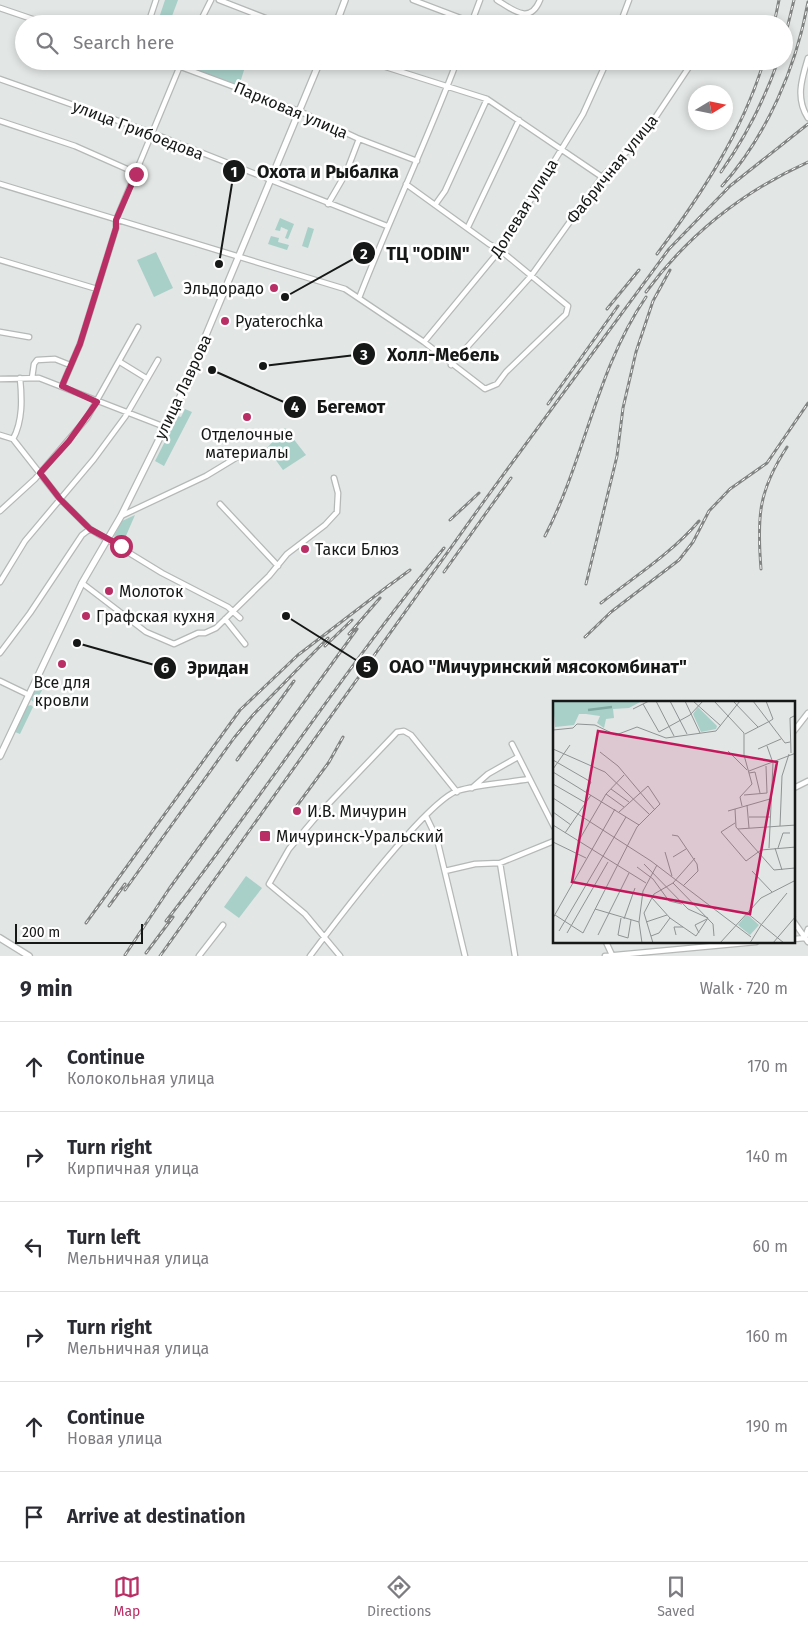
<!DOCTYPE html>
<meta charset="utf-8">
<style>
:root{--surface:#fff;--page:#f7f7f7;--text:#2b2b33;--muted:#7c7c81;--line:#e1e1e2;--accent:#b92e65}
body{margin:0;font-family:"Fira Sans",sans-serif;background:var(--page);color:var(--text)}
.compass{position:absolute;left:688px;top:85px;width:45px;height:45px;border-radius:50%;background:var(--surface);box-shadow:0 2px 8px #0003;rotate:80deg}
.scale{position:absolute;left:15px;bottom:12px;width:128px;box-sizing:border-box;padding-left:5px;border:2px solid #161717;border-top:0;font-size:14px;line-height:18px;white-space:nowrap;color:#161717;-webkit-text-stroke:4px #fff;paint-order:stroke}
.stop{position:absolute;width:15px;height:15px;margin:-11px;border:4px solid #b92e65;border-radius:50%;background:#fff}
.stop.end{background:#b92e65;border-color:#fff;box-shadow:0 1px 5px #0008}
.list{margin:0;padding:0;list-style:none}
h2{display:flex;justify-content:space-between;align-items:center;height:65px;margin:0;padding:0 20px;font-size:21px}
h2 small{font-size:16px;font-weight:400;color:var(--muted)}
.list li{display:grid;grid-template-columns:32px 1fr auto;gap:15px;align-items:center;box-sizing:border-box;height:90px;padding:0 20px;border-top:1px solid var(--line)}
.list b{display:block;font-size:19px;white-space:nowrap}
.list p{margin:0;font-size:16px;white-space:nowrap;color:var(--muted)}
.list em{font-size:16px;font-style:normal;color:var(--muted)}
.icon{flex:none;width:28px;height:28px;fill:none;stroke:currentColor;stroke-width:2;stroke-linecap:round;stroke-linejoin:round}
.map{position:relative;flex:none;width:808px;height:956px;overflow:hidden}
.search{position:absolute;background:var(--surface);box-shadow:0 2px 8px #0003;left:15px;right:15px;top:15px;height:55px;display:flex;align-items:center;gap:12px;box-sizing:border-box;padding:0 18px;border-radius:28px;color:var(--muted);font-size:19px}
.sheet{height:605px;background:var(--surface)}
nav{display:flex;justify-content:space-around;align-items:center;box-sizing:border-box;height:70px;border-top:1px solid var(--line);background:var(--surface);font-size:14px;color:var(--muted)}
nav a{display:grid;justify-items:center;gap:2px}
nav .on{color:var(--accent)}
.map>svg:first-child{display:block}
</style>
<div class="map">
<svg width="808" height="956" viewBox="0 0 808 956">
<rect width="100%" height="100%" fill="#e2e6e5"/>
<!-- green -->
<path fill="#a8d0c8" d="M165 0H178L169 24H157Z
M187 61H227L245 67 239 86 185 65Z
M280 218 294 224 288 239 285 238 288 230 281 227 280 231 275 230Z
M308 227 314 229 308 248 302 246Z
M271 236 279 238 278 242 289 245 287 250 268 244Z
M156 252 173 288 154 297 137 260Z
M185 409 192 412 164 466 155 461 178 416 181 417Z
M285 428 306 455 283 470 267 448Z
M135 515 122 545 114 536 122 521Z
M41 678 47 681 35 703 30 699Z
M31 705 33 707 20 734 15 732 27 706Z
M246 876 262 888 239 918 224 907Z"/>
<g fill="none" stroke-linecap="round" stroke-linejoin="round">
<defs>
<path id="minor" d="M219 0 281 24
M413 0 471 22
M497 0C513 10 530 25 540 0
M0 8 47 24
M148 24 156 0
M199 24 211 0
M471 24 480 0
M620 24 629 0
M808 58C802 78 795 98 808 118
M165 61 299 111 357 138 417 161
M367 61 487 99 602 177
M0 79 147 131 387 226
M0 121 75 146 136 173
M0 184 345 289 424 342 485 389 497 384 506 372 566 314 568 306 500 250 489 244 406 184
M328 204 346 173 359 139
M435 205 445 191 487 99
M468 227 519 120
M0 260 97 289
M359 298C390 218 427 141 457 61
M0 332 29 337
M424 342 500 250 583 114 607 61
M120 362 146 378
M451 365 531 276 602 177 645 133 693 61
M32 378 34 364 37 360 55 359 70 365
M0 379 39 378 165 427
M62 386 80 344 116 228V220L182 61
M0 435 13 439 60 499 90 529 162 573 228 607 240 618
M13 439C23 421 22 398 20 378
M220 504 278 566
M0 511 35 479 87 418 138 327
M121 516 206 476 239 456
M0 582 25 541 94 459 125 417 158 360
M82 583 146 632 174 644 198 633H205L216 628 269 576 287 554 325 525 337 512 338 493 334 478
M225 619 245 644
M0 653 30 613 82 535 90 529
M0 681 29 695
M794 731 808 713
M512 744 554 827
M472 788 488 774 518 757
M794 788 808 781
M426 816 437 839 465 956
M500 863 515 956
M445 871 475 864 500 863 554 841
M794 922 808 942
M805 938 808 929
M794 939 805 938
M606 942 612 955
M199 956 223 925
M310 956C334 924 426 802 457 791 479 784 506 783 529 779
M340 956 305 914 269 884 289 849 316 817 397 732 404 731 411 735 457 792
M605 956 756 942"/>
<path id="major" d="M336 24 345 0
M0 756 82 583 121 516 181 395 320 61
M0 938 29 956"/>
</defs>
<!-- minor casing -->
<use href="#minor" stroke="#b4b8b7" stroke-width="7"/>
<!-- major casing -->
<use href="#major" stroke="#b4b8b7" stroke-width="8"/>
<!-- minor -->
<use href="#minor" stroke="#fff" stroke-width="4.5"/>
<!-- major -->
<use href="#major" stroke="#fff" stroke-width="5.5"/>
<defs>
<path id="rail" d="M774 24 779 0
M784 41 794 0
M721 172C745 138 764 101 778 61
M722 186C767 135 796 68 808 2
M657 254C701 195 742 133 764 61
M646 292C688 235 744 191 808 162
M607 309 639 270
M548 404 618 306
M450 520 479 493
M545 536C585 459 596 370 646 297
M761 569C757 518 758 491 787 447
M444 572 511 478
M586 584 617 456 623 408 636 352 653 301 670 270
M387 587 410 570
M601 603C634 577 672 553 699 521
M349 634 380 598
M585 637 611 612 679 560 693 542 709 511 730 489 767 463 808 403
M325 646 352 620
M237 760 294 681
M296 807 329 762 343 737
M125 890 234 738 253 715 328 638
M109 906 125 884
M166 921C261 799 345 668 444 548
M86 923 240 710 298 655 392 583
M146 953 173 917
M125 955 169 889 357 629
M160 956 487 497 669 249 730 186 808 124"/>
</defs>
<!-- rail casing -->
<use href="#rail" stroke="#818483" stroke-width="3"/>
<!-- rail -->
<use href="#rail" stroke="#fff" stroke-width="1" stroke-dasharray="4" stroke-linecap="butt"/>
</g>
<g fill="none" stroke-linecap="round" stroke-linejoin="round">
<!-- route -->
<path stroke="#b92e65" stroke-width="6" d="M121 546 90 529 60 499 40 473 69 441 97 402 62 386 80 344 116 228V220L136 174"/>
</g>
<!-- markers -->
<g fill="#b92e65" stroke="#fff" stroke-width="2">
<circle cx="274" cy="288" r="5"/>
<circle cx="225" cy="321" r="5"/>
<circle cx="247" cy="417" r="5"/>
<circle cx="305" cy="549" r="5"/>
<circle cx="109" cy="591" r="5"/>
<circle cx="86" cy="616" r="5"/>
<circle cx="62" cy="664" r="5"/>
<circle cx="297" cy="811" r="5"/>
<rect x="259" y="830" width="12" height="12" rx="2.5"/>
</g>
<g text-anchor="middle" dominant-baseline="central" stroke-width="5" stroke-linejoin="round" paint-order="stroke">
<!-- street labels -->
<g font-size="16" fill="#161717" stroke="#fff">
<text transform="translate(291 110) rotate(23)">Парковая улица</text>
<text transform="translate(138 130) rotate(21)">улица Грибоедова</text>
<text transform="translate(612 169) rotate(-51)">Фабричная улица</text>
<text transform="translate(524 208) rotate(-58)">Долевая улица</text>
<text transform="translate(183 387) rotate(-65)">улица Лаврова</text>
</g>
<!-- poi labels -->
<g font-size="16" fill="#161717" stroke="#fff" text-anchor="start">
<text x="264" y="288" text-anchor="end">Эльдорадо</text>
<text x="235" y="321">Pyaterochka</text>
<text x="247" y="434" text-anchor="middle">Отделочные<tspan x="247" dy="18">материалы</tspan></text>
<text x="315" y="549">Такси Блюз</text>
<text x="119" y="591">Молоток</text>
<text x="96" y="616">Графская кухня</text>
<text x="62" y="682" text-anchor="middle">Все для<tspan x="62" dy="18">кровли</tspan></text>
<text x="307" y="811">И.В. Мичурин</text>
<text x="276" y="836">Мичуринск-Уральский</text>
</g>
</g>
<!-- overview -->
<g transform="translate(553 701)">
<rect width="242" height="242" fill="#e2e6e5"/>
<path d="M0 0H89L76 7 60 8 61 17 53 18 51 27 44 22 47 15 33 13H26L21 24 2 26ZM145 6 164 25 163 28 148 31 140 13ZM194 213 206 224 197 234 185 224Z" fill="#a8d0c8"/>
<path fill="none" stroke="#7fa9a1" stroke-width="2.5" d="M35 9 59 6"/>
<path fill="none" stroke="#909393" stroke-width="1" d="M103 0 121 35M117 0 134 33M132 0 147 32M140 0 168 25M161 0 191 32V54L199 83 187 96 189 105M180 0 205 26M200 0 232 42 237 41M213 0 220 18 217 20M90 3 106 31M80 8 96 0M0 29 20 27 24 23 42 24 63 34 84 26 113 37 163 30 187 0M106 31 137 14 150 0M192 33 217 20M214 45 220 62M0 48 52 71 96 113M205 48 228 38M175 50 194 69M47 51 65 65 102 109M238 52 237 17 243 14M0 59 38 81 33 91M0 68 17 44M196 70 243 52M0 71 86 124M196 72 202 71 207 92M0 83 33 102M58 88 76 101M53 93 71 106M191 94 214 92 213 65M0 97 98 160 198 236M194 104 196 127M182 108 183 126 221 169 242 167M175 110 217 98M0 111 18 124M196 116H217M182 122 168 131 193 160 208 149 243 146M0 124 93 182M227 125 229 75 236 53M185 128 243 124M12 132 38 94M119 134 125 135 144 163 145 170 130 185M0 141 33 157M25 141 53 93 71 74M216 147 220 62M222 147 229 169M225 147 230 132H237M112 151 119 175M120 156 133 148M91 163 135 208 155 217M84 166 100 178 116 200 129 203M199 170 219 191M120 182 160 223 161 235M99 197 117 217 143 235 155 217M42 208 86 221M194 212 231 242M2 214 30 232 84 126 107 103 95 85 66 111M0 217 62 108M68 217 65 234 75 237 78 219M71 218 82 187M93 221 114 214M208 224 234 192M6 230 73 116M14 232 55 161M146 232 142 224 154 218M45 234 76 172M123 234 121 226H130M98 235 106 232 117 217M89 242 86 221 90 190 104 164M100 242 91 212 101 193 120 182 142 157M167 242 208 197 243 179M197 242 208 224M220 242 243 215"/>
<path fill="#c2185b" fill-opacity="0.15" stroke="#c2185b" stroke-width="2.5" d="M45 30 224 61 197 213 19 181Z"/>
<rect width="242" height="242" fill="none" stroke="#161717" stroke-width="2.5"/>
</g>
<!-- callouts -->
<path fill="none" stroke="#161717" stroke-width="2" d="M219 264L234 171M285 297L364 253M263 366L364 354M212 370L295 407M286 616L367 667M77 643L165 668"/>
<g fill="#161717" stroke="#fff" stroke-width="2">
<circle cx="219" cy="264" r="5"/>
<circle cx="285" cy="297" r="5"/>
<circle cx="263" cy="366" r="5"/>
<circle cx="212" cy="370" r="5"/>
<circle cx="286" cy="616" r="5"/>
<circle cx="77" cy="643" r="5"/>
<circle cx="234" cy="171" r="12"/>
<circle cx="364" cy="253" r="12"/>
<circle cx="364" cy="354" r="12"/>
<circle cx="295" cy="407" r="12"/>
<circle cx="367" cy="667" r="12"/>
<circle cx="165" cy="668" r="12"/>
</g>
<g font-size="15" text-anchor="middle" font-weight="bold" fill="#fff">
<text x="234" y="177">1</text>
<text x="364" y="259">2</text>
<text x="364" y="360">3</text>
<text x="295" y="412">4</text>
<text x="367" y="672">5</text>
<text x="165" y="673">6</text>
</g>
<g font-size="18" text-anchor="middle" font-weight="bold" fill="#161717" stroke="#fff" stroke-width="5" stroke-linejoin="round" paint-order="stroke">
<text x="328" y="178">Охота и Рыбалка</text>
<text x="428" y="260">ТЦ "ODIN"</text>
<text x="443" y="361">Холл-Мебель</text>
<text x="351" y="413">Бегемот</text>
<text x="538" y="673">ОАО "Мичуринский мясокомбинат"</text>
<text x="218" y="674">Эридан</text>
</g>
</svg>
<svg class="compass" viewBox="-18 -18 36 36"><path d="M0-13l5 13h-10z" fill="#e53935"/><path d="M0 13l5-13h-10z" fill="#7c7c81"/></svg>
<div class="scale">200 m</div>
<div class="stop" style="left:121px;top:546px"></div>
<div class="stop end" style="left:136px;top:174px"></div>
<div class="search"><svg class="icon" aria-label="search" viewBox="0 0 24 24"><circle cx="10" cy="10" r="6"/><path d="M15 15l6 6"/></svg>Search here</div>
</div>
<section class="sheet">
<h2>9 min<small>Walk · 720 m</small></h2>
<ul class="list">
<li><svg class="icon" aria-label="ahead" viewBox="0 0 24 24"><path d="M12 20V5M6 11l6-6 6 6"/></svg><div><b>Continue</b><p>Колокольная улица</p></div><em>170 m</em></li>
<li><svg class="icon" aria-label="right" viewBox="0 0 24 24"><path d="M7 20v-9h11M14 6l5 5-5 5"/></svg><div><b>Turn right</b><p>Кирпичная улица</p></div><em>140 m</em></li>
<li><svg class="icon" aria-label="left" viewBox="0 0 24 24"><path d="M17 20v-9H6M10 6l-5 5 5 5"/></svg><div><b>Turn left</b><p>Мельничная улица</p></div><em>60 m</em></li>
<li><svg class="icon" aria-label="right" viewBox="0 0 24 24"><path d="M7 20v-9h11M14 6l5 5-5 5"/></svg><div><b>Turn right</b><p>Мельничная улица</p></div><em>160 m</em></li>
<li><svg class="icon" aria-label="ahead" viewBox="0 0 24 24"><path d="M12 20V5M6 11l6-6 6 6"/></svg><div><b>Continue</b><p>Новая улица</p></div><em>190 m</em></li>
<li><svg class="icon" aria-label="arrive" viewBox="0 0 24 24"><path d="M6 21V4h12l-3 4 3 4H6"/></svg><div><b>Arrive at destination</b></div></li>
</ul>
</section>
<nav>
<a class="on"><svg class="icon" aria-label="map" viewBox="0 0 24 24"><path d="M3 6l6-2 6 2 6-2v14l-6 2-6-2-6 2zM9 4v14M15 6v14"/></svg>Map</a>
<a><svg class="icon" aria-label="directions" viewBox="0 0 24 24"><path d="M12 3l9 9-9 9-9-9zM9 14v-3h6M13 9l2 2-2 2"/></svg>Directions</a>
<a><svg class="icon" aria-label="saved" viewBox="0 0 24 24"><path d="M7 4h10v16l-5-4-5 4z"/></svg>Saved</a>
</nav>
